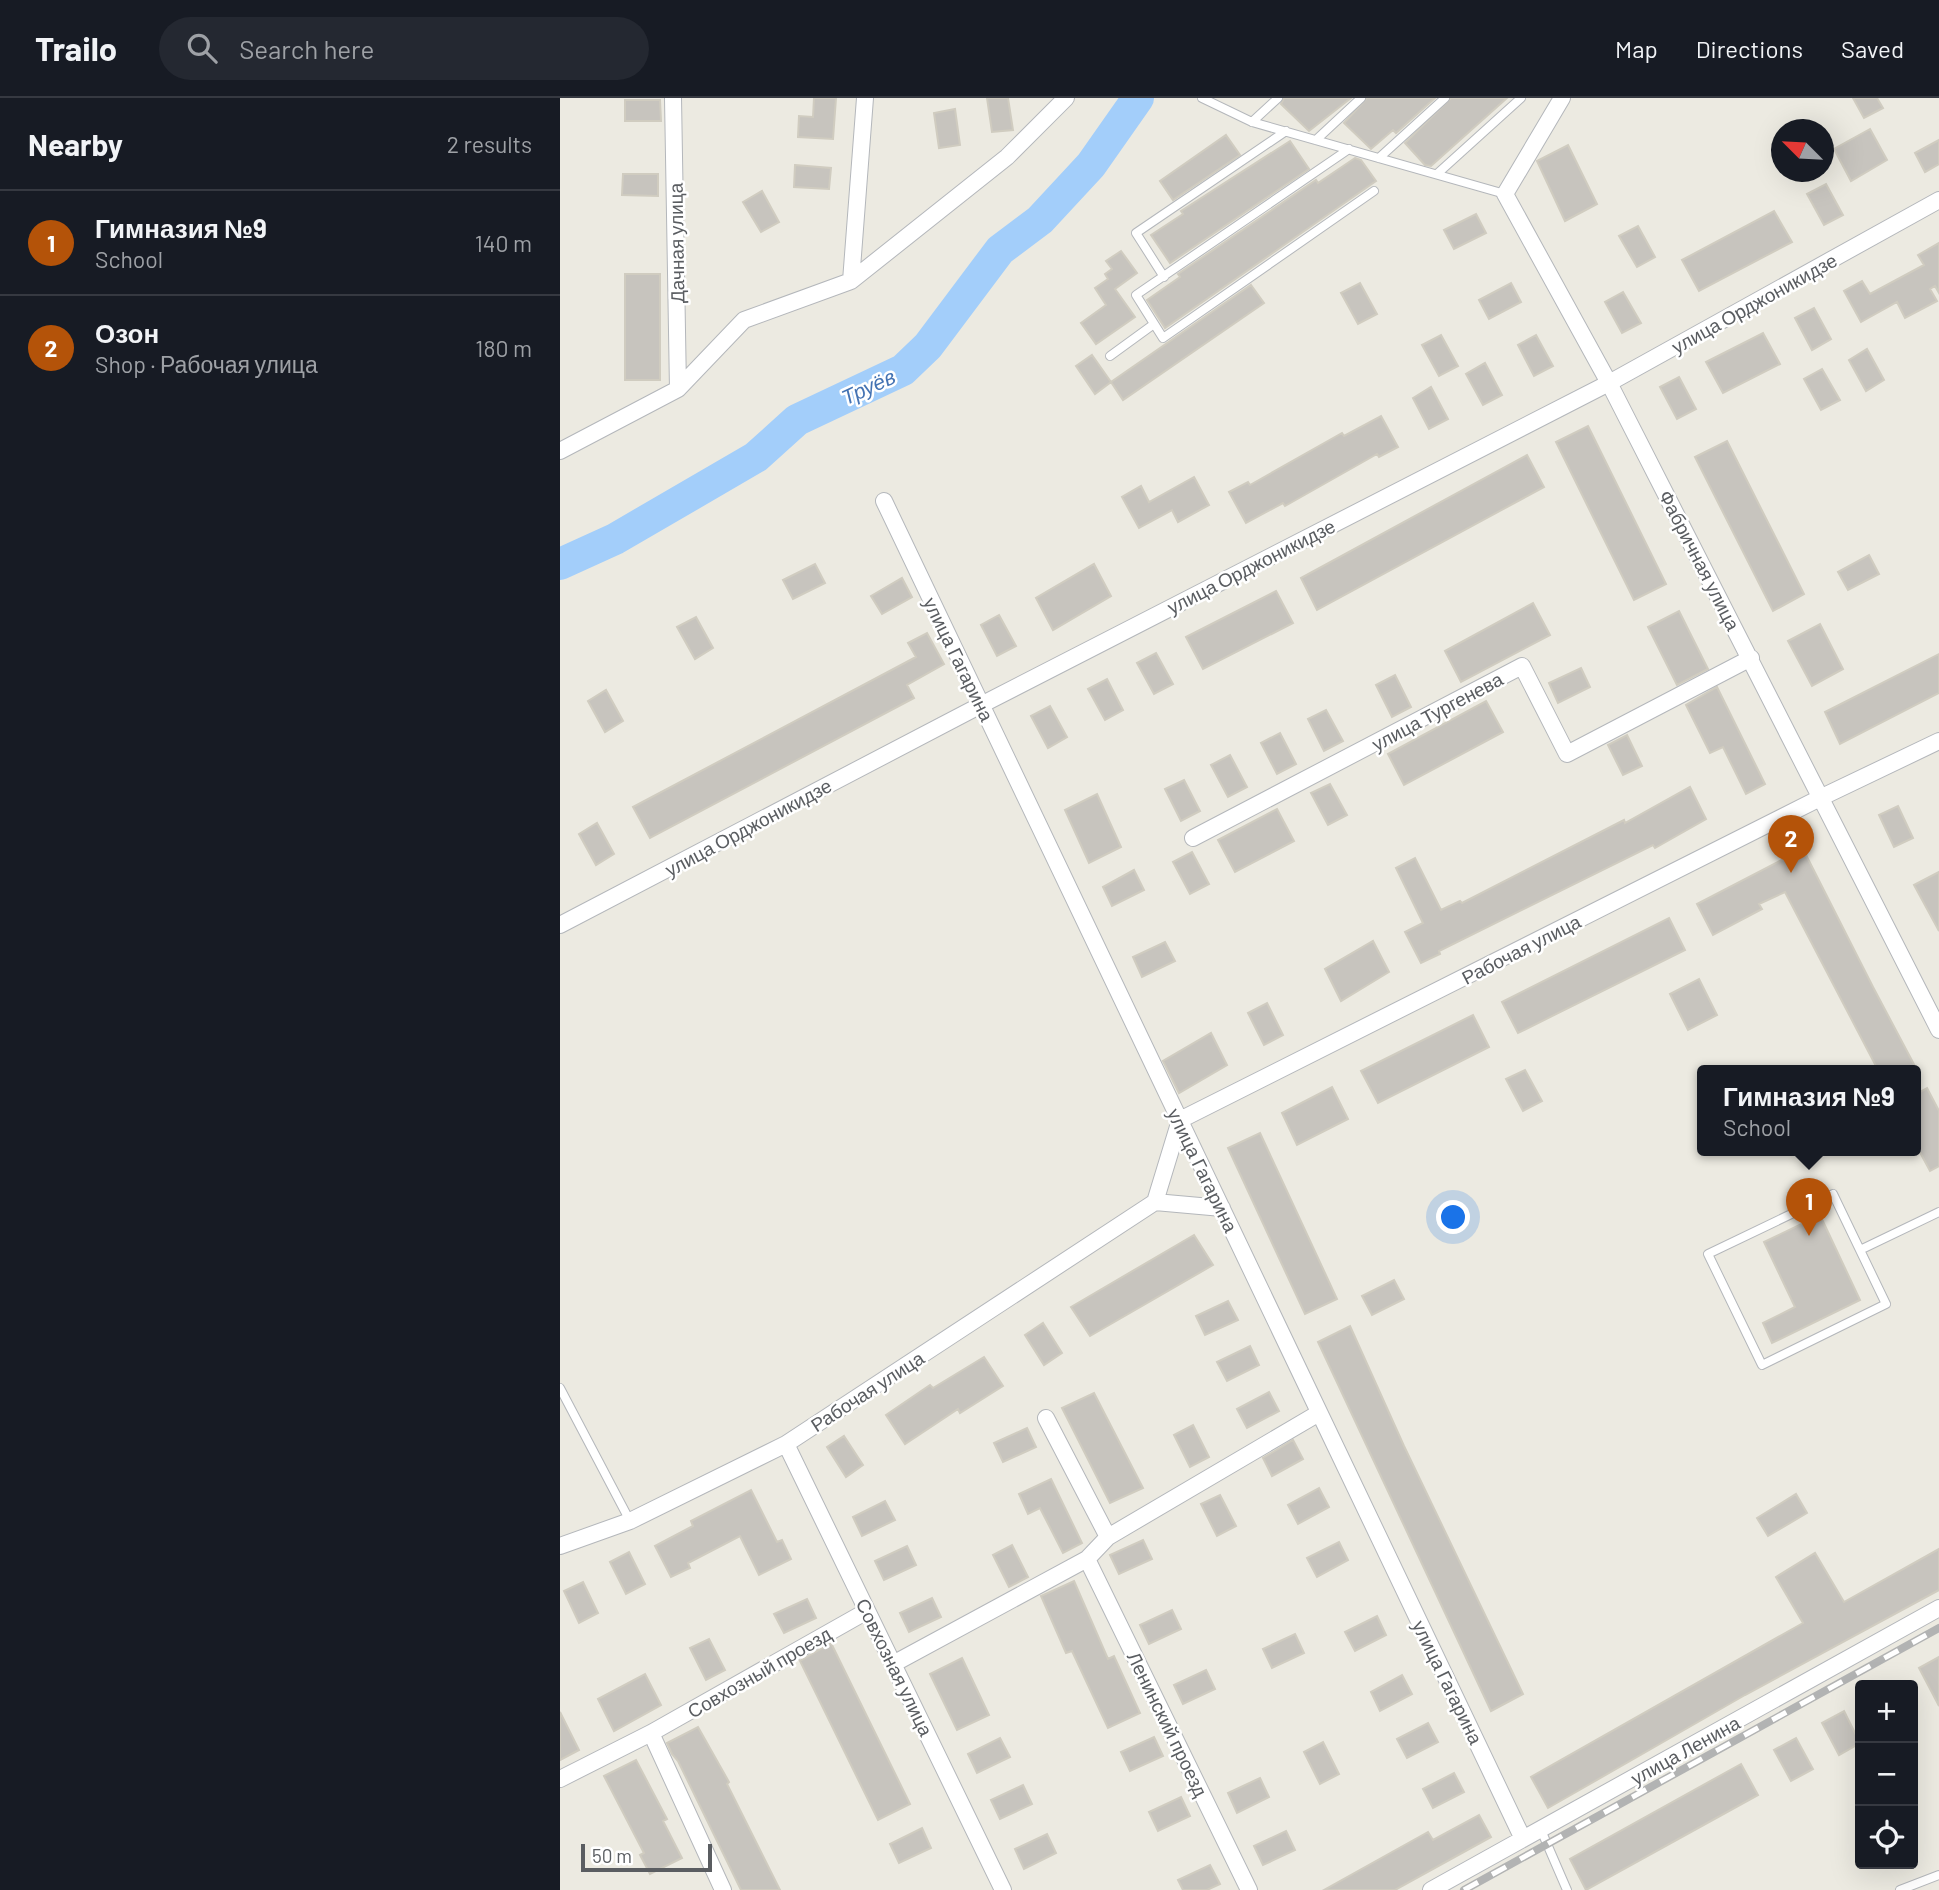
<!DOCTYPE html>
<meta charset="utf-8">
<style>
:root{--surface:#171b24;--page:#242831;--text:#f1f3f6;--muted:#9ea1a6;--line:#363941;--accent:#b45309}
body{margin:0;font-family:Barlow,sans-serif;background:var(--page);color:var(--text)}
.controls{position:absolute;right:21px;bottom:21px;display:grid;overflow:hidden;border-radius:7px;box-shadow:0 7px 28px #0002}
.controls button{width:63px;height:63px;display:grid;place-items:center;padding:0;border:0;border-bottom:2px solid var(--line);background:var(--surface);color:var(--text);font:35px sans-serif}
.compass{position:absolute;left:1211px;top:21px;width:63px;height:63px;border-radius:50%;background:var(--surface);box-shadow:0 7px 28px #0002;rotate:294deg}
.scale{position:absolute;left:21px;bottom:18px;width:131px;box-sizing:border-box;padding-left:7px;border:4px solid #5a5d61;border-top:0;font-size:19px;line-height:24px;white-space:nowrap;color:#5a5d61;-webkit-text-stroke:5px #fff;paint-order:stroke}
.you{position:absolute;left:894px;top:1120px;width:24px;height:24px;margin:-18px;border:5px solid #fff;border-radius:50%;background:#1a73e8;box-shadow:0 0 0 10px #1a73e833}
.badge{display:grid;place-items:center;width:46px;height:46px;border-radius:50%;background:var(--accent);color:#fff;font-size:23px;font-weight:700}
.pin{position:absolute;translate:-50% -58px;filter:drop-shadow(0 2px 4px #0008)}
.pin::after{content:'';position:absolute;top:37px;width:24px;height:21px;background:inherit;clip-path:polygon(0 0,100% 0,50% 100%)}
.popup{position:absolute;left:1137px;top:967px;width:224px;height:91px;box-sizing:border-box;display:grid;place-content:center;border-radius:7px;background:var(--surface);filter:drop-shadow(0 2px 5px #0005);font-size:23px;white-space:nowrap;color:var(--muted)}
.popup b{font-size:26px;color:var(--text)}
.popup::after{content:'';position:absolute;left:50%;top:100%;margin-left:-14px;border:14px solid transparent;border-top-color:var(--surface)}
.list{margin:0;padding:0;list-style:none}
h2{display:flex;justify-content:space-between;align-items:center;height:91px;margin:0;padding:0 28px;font-size:30px}
h2 small{font-size:23px;font-weight:400;color:var(--muted)}
.list li{display:grid;grid-template-columns:46px 1fr auto;gap:21px;align-items:center;box-sizing:border-box;height:105px;padding:0 28px;border-top:2px solid var(--line)}
.list b{display:block;font-size:26px;white-space:nowrap}
.list p{margin:0;font-size:23px;white-space:nowrap;color:var(--muted)}
.list em{font-size:23px;font-style:normal;color:var(--muted)}
.icon{flex:none;width:38px;height:38px;fill:none;stroke:currentColor;stroke-width:2;stroke-linecap:round;stroke-linejoin:round}
.map{position:relative;flex:none;width:1379px;height:1792px;overflow:hidden}
header{display:flex;align-items:center;gap:42px;box-sizing:border-box;height:98px;padding:0 35px;background:var(--surface);border-bottom:2px solid var(--line)}
header strong{font-size:33px}
nav{display:flex;gap:38px;margin-inline-start:auto;font-size:24px}
.search{width:490px;height:63px;background:var(--page);display:flex;align-items:center;gap:18px;box-sizing:border-box;padding:0 24px;border-radius:38px;color:var(--muted);font-size:26px}
main{display:flex}
aside{flex:1;background:var(--surface)}
.map>svg:first-child{display:block}
</style>
<header>
<strong>Trailo</strong>
<div class="search"><svg class="icon" aria-label="search" viewBox="0 0 24 24"><circle cx="10" cy="10" r="6"/><path d="M15 15l6 6"/></svg>Search here</div>
<nav><a>Map</a><a>Directions</a><a>Saved</a></nav>
</header>
<main>
<aside>
<h2>Nearby<small>2 results</small></h2>
<ul class="list">
<li><span class="badge">1</span><div><b>Гимназия №9</b><p>School</p></div><em>140 m</em></li>
<li><span class="badge">2</span><div><b>Озон</b><p>Shop · Рабочая улица</p></div><em>180 m</em></li>
</ul>
</aside>
<div class="map">
<svg width="1379" height="1792" viewBox="0 0 1379 1792">
<rect width="100%" height="100%" fill="#eceae1"/>
<g fill="none" stroke-linecap="round" stroke-linejoin="round">
<!-- river -->
<path stroke="#a3cefa" stroke-width="32" d="M0 466 55 441 196 359 237 322 343 272 368 248 440 152 480 122 531 67 578 0"/>
</g>
<!-- building -->
<path fill="#c7c4be" stroke="#d0ccc0" stroke-width="2" d="M254 0H276L273 41 238 39 239 18 253 19Z
M427 0H448L453 32 432 34Z
M724 0H791L749 33 721 6Z
M807 0H875L836 35 833 32 811 51 784 25Z
M891 0H947L871 68 865 67 845 45Z
M1293 0H1317L1323 10 1304 20Z
M65 2H100L101 23H65Z
M395 11 400 47 379 50 374 15Z
M1310 31 1327 62 1291 83 1274 51Z
M666 37 680 57 613 102 600 83Z
M1379 42V66L1365 74 1355 55Z
M730 43 749 71 610 165 591 137 623 116 621 113Z
M1008 47 1037 106 1005 123 977 63Z
M795 60 801 62 816 83 605 230 587 202 620 179 618 176 756 82 758 85Z
M235 67 271 70 269 91 234 89Z
M63 76H98V98L62 97Z
M1266 86 1283 117 1264 127 1247 96Z
M202 93 219 124 201 134 183 104Z
M1214 113 1232 144 1139 193 1122 162Z
M916 116 926 135 894 151 884 132Z
M1078 128 1095 159 1077 169 1059 138Z
M1379 145V195L1375 188 1370 191 1377 203 1345 220 1337 204 1301 224 1284 193 1302 183 1310 196 1364 167 1358 157Z
M561 153 577 175 555 191 575 219 536 246 521 225 546 207 535 190 548 181 545 176 552 171 546 163Z
M65 176H100V282H65Z
M800 185 817 216 798 226 781 195Z
M951 185 961 204 929 221 919 202Z
M691 187 704 205 563 302 551 284Z
M1063 194 1081 225 1062 235 1045 204Z
M1254 210 1271 241 1252 252 1235 220Z
M1203 235 1220 266 1163 295 1146 264Z
M881 237 898 268 879 278 862 247Z
M976 237 993 268 974 278 958 247Z
M1307 251 1324 282 1306 293 1289 262Z
M532 257 551 284 535 296 516 268Z
M925 265 942 297 923 307 906 276Z
M1262 271 1280 302 1261 312 1244 281Z
M1119 279 1136 311 1117 321 1100 289Z
M871 289 888 321 869 331 853 300Z
M821 318 838 349 819 359 817 356 725 408 723 405 686 425 669 394 688 384 690 387 782 335 784 338Z
M1028 328 1106 486 1074 502 996 344Z
M1167 343 1244 496 1213 513 1135 359Z
M967 357 984 389 757 512 741 480Z
M634 379 649 407 618 424 612 412 579 430 562 399 581 388 589 404Z
M1309 457 1319 476 1288 492 1278 474Z
M255 466 265 485 233 501 223 482Z
M534 466 551 498 493 532 476 500Z
M342 480 352 499 322 516 311 498Z
M716 493 733 525 643 571 626 539Z
M973 505 990 537 901 584 885 553Z
M1119 513 1148 571 1117 587 1088 529Z
M439 517 456 548 437 558 421 527Z
M136 519 153 550 135 561 117 529Z
M1260 526 1283 571 1252 588 1228 543Z
M367 535 384 566 347 587 354 600 90 740 73 709 356 559 348 545Z
M596 555 613 586 594 596 577 565Z
M1379 556V595L1280 646 1265 614Z
M1021 570 1030 589 998 605 989 585Z
M835 577 851 609 832 619 816 587Z
M547 581 563 612 545 622 528 591Z
M1157 589 1205 686 1186 696 1163 649 1150 655 1126 607Z
M46 592 63 623 45 634 28 603Z
M926 603 943 634 844 687 828 656Z
M490 608 507 639 488 650 471 618Z
M766 612 783 643 764 653 748 621Z
M720 635 736 666 717 676 701 645Z
M1067 637 1082 668 1063 677 1048 647Z
M670 657 687 689 668 699 651 667Z
M624 682 640 713 621 723 605 691Z
M770 686 787 717 768 727 751 695Z
M1130 689 1146 721 1095 750 1093 747 879 853 880 856 861 865 845 834 863 825 836 770 855 760 881 812 900 803 902 805 1064 722 1065 725Z
M537 696 561 749 529 765 505 712Z
M1338 708 1353 740 1334 749 1319 717Z
M717 711 734 743 675 774 658 742Z
M37 725 54 756 36 767 19 736Z
M1243 751 1313 889 1357 972H1318L1225 794 1199 806 1202 811 1153 837 1137 806Z
M632 754 649 786 630 796 613 764Z
M574 772 584 792 552 808 543 789Z
M1379 774V833L1354 787Z
M1109 820 1125 852 958 935 942 904Z
M813 843 829 874 781 903 765 871Z
M605 844 615 863 582 879 573 859Z
M1139 881 1157 917 1128 932 1110 896Z
M707 905 723 937 704 947 688 915Z
M913 917 929 949 818 1005 801 973Z
M651 935 667 967 619 995 603 963Z
M965 972 982 1003 963 1013 946 981Z
M772 989 788 1021 737 1047 722 1015Z
M1367 990 1379 1013V1068L1370 1073 1356 1047V996Z
M700 1035 777 1201 745 1216 668 1050Z
M1260 1117 1300 1202 1212 1245 1203 1225 1235 1209 1204 1144Z
M634 1137 653 1167 530 1238 511 1209Z
M834 1182 844 1201 812 1217 802 1198Z
M668 1203 678 1222 645 1237 636 1218Z
M483 1225 502 1255 484 1267 465 1237Z
M790 1228 844 1348 963 1596 931 1613 758 1244Z
M690 1248 699 1267 667 1283 657 1264Z
M424 1259 443 1288 400 1315 398 1311 345 1346 326 1317 370 1287 373 1290Z
M709 1294 719 1313 687 1330 677 1311Z
M534 1295 583 1390 550 1405 502 1310Z
M633 1327 649 1359 630 1369 614 1337Z
M467 1330 476 1349 443 1364 434 1345Z
M284 1338 303 1367 286 1379 267 1349Z
M733 1342 743 1361 712 1378 703 1360Z
M491 1381 522 1445 503 1455 480 1410 468 1416 459 1396Z
M759 1390 769 1409 738 1426 728 1407Z
M191 1392 217 1444 222 1442 231 1461 199 1477 180 1438 128 1465 130 1470 111 1479 95 1448 133 1428 131 1423Z
M1236 1396 1247 1415 1208 1438 1197 1420Z
M660 1397 676 1428 657 1438 641 1406Z
M325 1403 335 1422 302 1438 293 1419Z
M583 1442 592 1461 559 1476 550 1457Z
M779 1444 788 1462 757 1479 747 1460Z
M452 1447 468 1479 449 1489 433 1457Z
M347 1448 356 1467 324 1482 315 1463Z
M1379 1451V1492L1185 1597 988 1710 971 1679 1243 1525 1216 1479 1255 1455 1284 1504Z
M69 1454 85 1486 66 1496 50 1464Z
M514 1483 548 1561 554 1558 580 1615 548 1630 512 1553 506 1555 481 1498Z
M23 1484 38 1515 19 1525 4 1493Z
M372 1500 381 1519 349 1534 340 1515Z
M247 1501 256 1520 224 1535 214 1516Z
M612 1512 621 1531 589 1546 580 1527Z
M817 1518 826 1537 795 1553 785 1534Z
M735 1536 744 1555 712 1570 703 1551Z
M149 1541 165 1572 146 1582 130 1550Z
M271 1545 350 1706 318 1722 240 1563Z
M1379 1559V1608L1359 1570Z
M402 1560 429 1617 397 1632 370 1576Z
M646 1572 655 1591 623 1606 614 1587Z
M85 1576 101 1607 54 1633 38 1601Z
M842 1577 852 1596 820 1613 811 1594Z
M1284 1613 1300 1645 1279 1657 1262 1625Z
M0 1614 19 1652 0 1662Z
M868 1625 878 1644 847 1660 837 1641Z
M138 1629 169 1684 167 1686 220 1792H181L118 1663 112 1656 107 1645Z
M594 1639 603 1658 570 1673 561 1654Z
M440 1640 450 1659 417 1675 408 1656Z
M1236 1640 1253 1671 1231 1683 1214 1652Z
M763 1644 779 1676 760 1686 744 1654Z
M76 1662 107 1721 103 1723 122 1760 90 1776 80 1757 84 1755 44 1678Z
M1181 1666 1198 1697 1026 1792 1010 1761Z
M894 1675 904 1694 873 1710 863 1691Z
M700 1680 709 1699 677 1715 668 1695Z
M463 1687 472 1706 440 1721 431 1702Z
M621 1699 630 1718 598 1733 589 1714Z
M919 1717 931 1739 835 1792H764L868 1734 873 1742Z
M362 1730 371 1750 339 1765 330 1746Z
M726 1733 735 1752 703 1767 694 1748Z
M487 1736 496 1755 464 1771 455 1751Z
M650 1767 660 1786 647 1792H623L618 1782Z"/>
<g fill="none" stroke-linecap="round" stroke-linejoin="round">
<defs>
<path id="lane" d="M642 0 692 24 945 96
M692 24 718 0
M756 42 801 0
M789 51 576 197 603 240 814 93
M819 60 885 0
M877 76 961 0
M604 179 576 135 726 33
M550 258 594 226
M1273 1096 1326 1206 1202 1267 1148 1156Z
M1300 1152 1379 1114
M0 1290 70 1423
M981 1732 1007 1792
M1340 1792 1379 1777"/>
<path id="street" d="M113 0 118 291
M1002 0 945 96 1049 285 1379 932
M291 183 305 0
M0 353 118 291 184 222 291 183 447 59 506 0
M324 403 963 1741
M633 740 962 568 1007 656 1191 560
M0 827 421 607 1049 285 1379 102
M595 1104 662 1110
M486 1320 548 1439
M226 1346 443 1792
M0 1448 70 1423 226 1346 595 1104 620 1022 1262 699 1379 643
M527 1461 689 1792
M333 1566 527 1461 548 1439 759 1315
M91 1635 163 1792
M0 1681 91 1635 307 1513
M871 1792 1379 1510"/>
</defs>
<!-- lane casing -->
<use href="#lane" stroke="#b4b7bb" stroke-width="10"/>
<!-- street casing -->
<use href="#street" stroke="#b4b7bb" stroke-width="18"/>
<!-- lane -->
<use href="#lane" stroke="#fff" stroke-width="8"/>
<!-- street -->
<use href="#street" stroke="#fff" stroke-width="16"/>
<defs>
<path id="rail" d="M904 1792 1379 1530"/>
</defs>
<!-- rail casing -->
<use href="#rail" stroke="#b2b3b3" stroke-width="8"/>
<!-- rail -->
<use href="#rail" stroke="#fff" stroke-width="5" stroke-dasharray="16" stroke-linecap="butt"/>
</g>
<g text-anchor="middle" dominant-baseline="central" stroke-width="5" stroke-linejoin="round" paint-order="stroke">
<!-- street labels -->
<g font-size="19" fill="#5a5d61" stroke="#fff">
<text transform="translate(116 145) rotate(-91)">Дачная улица</text>
<text transform="translate(1194 205) rotate(-29)">улица Орджоникидзе</text>
<text transform="translate(1140 462) rotate(63)">Фабричная улица</text>
<text transform="translate(691 468) rotate(-27)">улица Орджоникидзе</text>
<text transform="translate(399 561) rotate(64)">улица Гагарина</text>
<text transform="translate(877 613) rotate(-28)">улица Тургенева</text>
<text transform="translate(188 729) rotate(-28)">улица Орджоникидзе</text>
<text transform="translate(961 851) rotate(-27)">Рабочая улица</text>
<text transform="translate(643 1072) rotate(64)">улица Гагарина</text>
<text transform="translate(307 1293) rotate(-33)">Рабочая улица</text>
<text transform="translate(335 1569) rotate(64)">Совхозная улица</text>
<text transform="translate(199 1574) rotate(-30)">Совхозный проезд</text>
<text transform="translate(888 1584) rotate(64)">улица Гагарина</text>
<text transform="translate(608 1626) rotate(64)">Ленинский проезд</text>
<text transform="translate(1125 1652) rotate(-29)">улица Ленина</text>
</g>
<!-- water labels -->
<g font-size="21" font-style="italic" fill="#4473b3" stroke="#fff">
<text transform="translate(308 288) rotate(-25)">Труёв</text>
</g>
</g>
</svg>
<div class="controls">
<button>+</button>
<button>−</button>
<button><svg class="icon" aria-label="locate" viewBox="0 0 24 24"><circle cx="12" cy="12" r="6"/><path d="M12 2v4M12 18v4M2 12h4M18 12h4"/></svg></button>
</div>
<svg class="compass" viewBox="-18 -18 36 36"><path d="M0-13l5 13h-10z" fill="#e53935"/><path d="M0 13l5-13h-10z" fill="#9ea1a6"/></svg>
<div class="scale">50 m</div>
<div class="you"></div>
<div class="pin badge" style="left:1249px;top:1138px">1</div>
<div class="popup"><b>Гимназия №9</b>School</div>
<div class="pin badge" style="left:1231px;top:775px">2</div>
</div>
</main>
